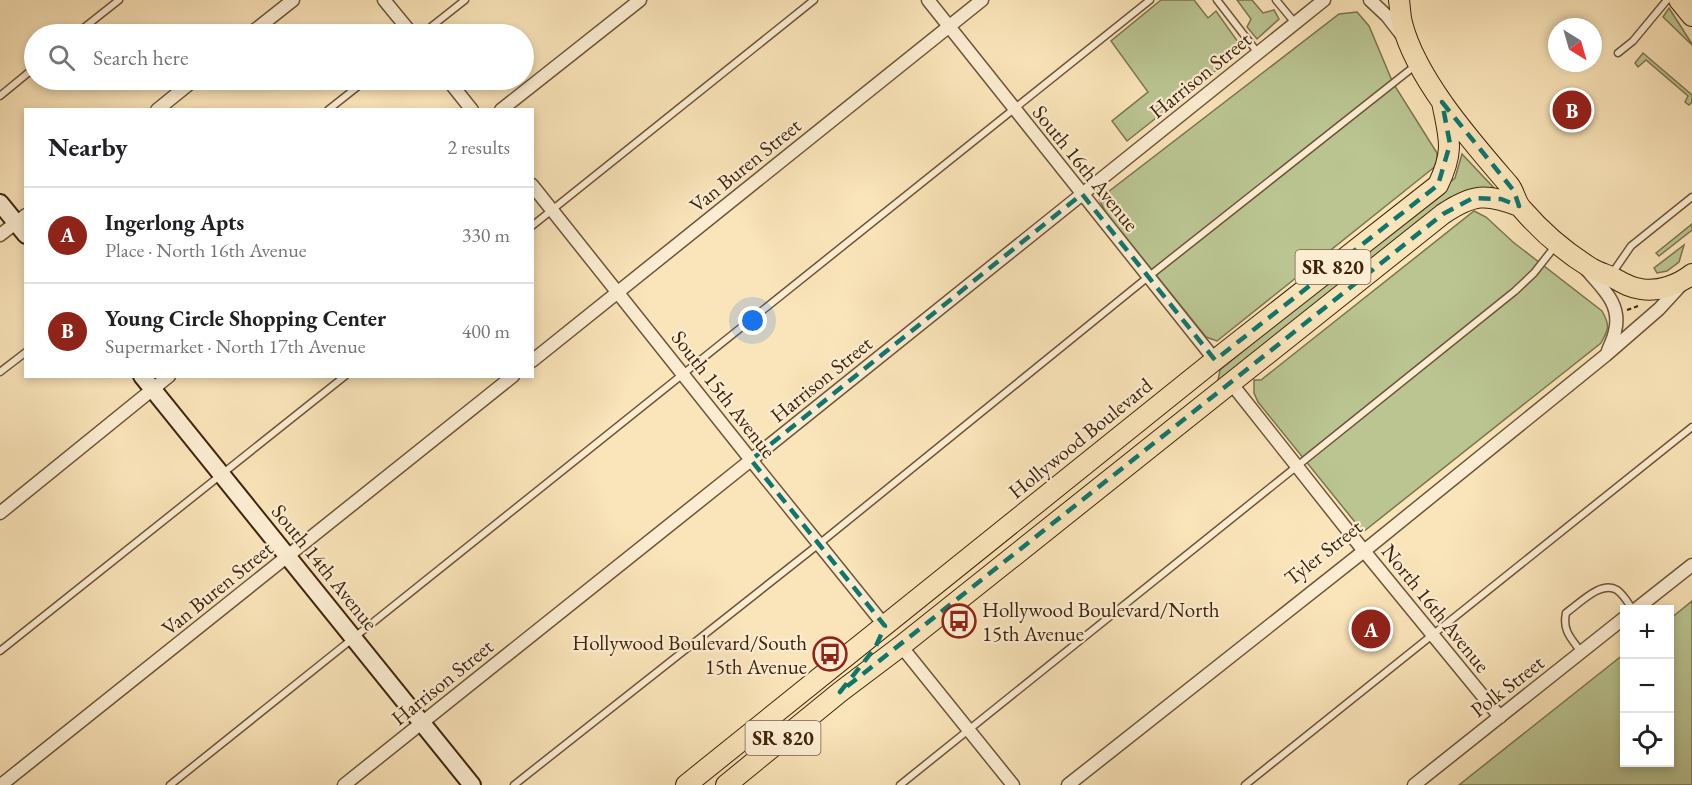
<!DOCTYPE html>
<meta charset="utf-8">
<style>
:root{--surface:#fff;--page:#f2f2f2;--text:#202124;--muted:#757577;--line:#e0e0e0;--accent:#8f2418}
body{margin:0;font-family:"EB Garamond",serif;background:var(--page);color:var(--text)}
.controls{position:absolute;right:18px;bottom:18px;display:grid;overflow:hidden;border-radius:0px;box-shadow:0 3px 9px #0003}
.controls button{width:54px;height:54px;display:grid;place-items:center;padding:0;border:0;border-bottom:2px solid var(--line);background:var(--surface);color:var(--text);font:30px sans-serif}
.compass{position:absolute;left:1548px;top:18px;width:54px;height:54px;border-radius:50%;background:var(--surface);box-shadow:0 3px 9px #0003;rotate:143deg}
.you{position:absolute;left:753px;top:321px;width:21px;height:21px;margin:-15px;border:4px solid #fff;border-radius:50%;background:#1a73e8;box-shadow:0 0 0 9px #1a73e833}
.badge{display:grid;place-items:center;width:39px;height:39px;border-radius:50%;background:var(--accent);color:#fff;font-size:20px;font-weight:700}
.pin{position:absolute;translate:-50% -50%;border:3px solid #fff;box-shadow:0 2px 6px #0006}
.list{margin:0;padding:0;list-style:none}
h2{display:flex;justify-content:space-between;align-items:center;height:78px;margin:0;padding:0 24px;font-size:26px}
h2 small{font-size:20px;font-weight:400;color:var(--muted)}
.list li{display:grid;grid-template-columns:39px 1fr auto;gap:18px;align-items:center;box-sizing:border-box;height:96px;padding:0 24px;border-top:2px solid var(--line)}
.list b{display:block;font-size:22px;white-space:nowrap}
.list p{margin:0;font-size:20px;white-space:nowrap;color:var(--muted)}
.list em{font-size:20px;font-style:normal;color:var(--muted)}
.icon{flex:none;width:33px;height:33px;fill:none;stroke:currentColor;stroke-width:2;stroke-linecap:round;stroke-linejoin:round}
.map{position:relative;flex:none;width:1692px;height:785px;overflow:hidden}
.search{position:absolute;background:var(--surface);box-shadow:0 3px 9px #0003;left:24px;top:24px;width:510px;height:66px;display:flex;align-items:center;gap:15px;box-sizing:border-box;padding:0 21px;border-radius:33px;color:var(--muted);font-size:22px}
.panel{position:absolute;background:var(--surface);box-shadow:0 3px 9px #0003;left:24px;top:108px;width:510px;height:270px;border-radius:0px}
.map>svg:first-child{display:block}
</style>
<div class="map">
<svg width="1692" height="785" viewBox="0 0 1692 785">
<rect width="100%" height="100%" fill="#fae4b9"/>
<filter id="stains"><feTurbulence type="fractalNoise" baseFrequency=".00333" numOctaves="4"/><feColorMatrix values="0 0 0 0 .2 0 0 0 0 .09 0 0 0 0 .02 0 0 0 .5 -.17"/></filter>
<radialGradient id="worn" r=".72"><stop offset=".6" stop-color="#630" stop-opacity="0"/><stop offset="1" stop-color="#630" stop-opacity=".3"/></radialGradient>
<!-- green -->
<path fill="#bac592" stroke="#7c7450" stroke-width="1.5" d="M1161 0H1194L1208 18 1216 11 1243 49 1127 141 1112 121 1148 92 1111 41Z
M1237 0H1252L1263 13 1274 10 1279 19 1257 39 1247 27 1251 19Z
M1669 8 1692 44V45L1663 17Z
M1357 12 1369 26 1393 83 1437 153V165L1217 341 1206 337 1106 213 1099 199 1339 14Z
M1643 53 1692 95V102L1689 105 1685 102 1688 96 1646 60 1638 67 1635 63Z
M1462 154 1495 189 1471 192 1449 198 1217 385 1220 370 1455 178Z
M1474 211 1486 217 1513 242 1602 311C1610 325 1609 329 1601 343L1363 532 1258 402 1254 393V380H1261Z
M1692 224V230L1659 256 1656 253Z
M1684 245 1679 262 1667 271 1657 273 1654 268Z
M1692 601V785H1459L1624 654V762H1670V619Z"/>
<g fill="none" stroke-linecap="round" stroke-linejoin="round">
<defs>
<path id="lane" d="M1217 0 1258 53
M1276 0 1295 23
M76 34 119 0
M422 34 465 0
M1618 53 1633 41 1667 0
M0 96 34 68
M328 110 366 80
M532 226 814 0
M1611 275 1631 246 1692 197
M0 372 26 352
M0 651 345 376
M1581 652C1572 639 1562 631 1566 613 1579 604 1601 580 1617 590 1624 595 1628 603 1633 610
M170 785 1150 0
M514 785 819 544 1148 277 1416 65
M900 785 1515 291 1534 273 1556 245
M1245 785 1692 427"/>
<path id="street" d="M384 0 412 34
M928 0 1215 360
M1370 0 1387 16 1401 34
M250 34 293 0
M448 80 472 110
M157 110 194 80
M501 110 640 0
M532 185 751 460 885 626
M0 235 26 215
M1586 269C1602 288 1622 304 1615 331 1614 339 1609 346 1607 354
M532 361 982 0
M1231 383 1364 551 1500 717
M0 513 169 376
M1635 610 1692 565
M901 646 1013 785
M1 785 513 376
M344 785 751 460 1324 0
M1068 785 1364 551 1606 355 1659 309 1682 284
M1414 785 1624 618"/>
<path id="secondary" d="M0 203 26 235
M142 376 472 785"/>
<path id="primary" d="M1399 0C1400 7 1400 15 1402 23 1416 79 1472 142 1509 185 1515 192 1515 202 1522 209 1541 231 1565 252 1591 268 1597 272 1605 274 1612 277 1621 282 1630 288 1641 289 1659 292 1678 285 1692 274
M1679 0 1692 16
M686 785 1215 360 1438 185C1455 150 1449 138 1442 102
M726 785 840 692 901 646 1443 214C1473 194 1486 193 1519 206"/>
</defs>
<!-- lane casing -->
<use href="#lane" stroke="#6e5438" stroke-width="9"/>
<!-- street casing -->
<use href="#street" stroke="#6e5438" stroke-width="15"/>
<!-- secondary casing -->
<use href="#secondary" stroke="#3f240d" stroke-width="20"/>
<!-- primary casing -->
<use href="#primary" stroke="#3f240d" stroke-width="22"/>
<!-- path -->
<path stroke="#3f240d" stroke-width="2" stroke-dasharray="4.5 3" stroke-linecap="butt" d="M1627 310 1638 306"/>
<!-- lane -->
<use href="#lane" stroke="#fcedd2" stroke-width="6"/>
<!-- street -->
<use href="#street" stroke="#fcedd2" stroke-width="12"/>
<!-- secondary -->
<use href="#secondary" stroke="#fcedd2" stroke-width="16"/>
<!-- primary -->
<use href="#primary" stroke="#fae4b9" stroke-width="20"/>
</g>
<!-- marked area -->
<path fill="none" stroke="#0f766e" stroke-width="4.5" stroke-dasharray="12 8" stroke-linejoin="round" d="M1442 102 1514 191 1519 206 1501 199 1473 198 1443 214 840 692 875 648 885 626 751 460 1082 194 1215 360 1438 185 1450 144Z"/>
<!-- icons -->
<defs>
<symbol id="bus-ring" viewBox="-11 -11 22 22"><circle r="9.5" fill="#fcedd2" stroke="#8f2418" stroke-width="1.5"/><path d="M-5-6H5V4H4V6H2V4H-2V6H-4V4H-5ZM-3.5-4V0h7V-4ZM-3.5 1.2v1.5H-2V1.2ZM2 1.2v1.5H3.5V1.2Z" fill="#8f2418"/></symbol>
</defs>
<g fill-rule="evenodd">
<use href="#bus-ring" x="940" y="602" width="38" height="38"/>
<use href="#bus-ring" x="811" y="635" width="38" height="38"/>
</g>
<g text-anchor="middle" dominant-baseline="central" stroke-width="4.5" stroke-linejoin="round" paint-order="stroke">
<!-- shield labels -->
<g fill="#fcedd2" stroke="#786048" stroke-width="1.5">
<rect x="1295.5" y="250" width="75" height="34" rx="4.5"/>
<rect x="745.5" y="721" width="75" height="34" rx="4.5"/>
</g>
<g font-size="20" font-weight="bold" fill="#3f240d">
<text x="1333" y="267">SR 820</text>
<text x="783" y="738">SR 820</text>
</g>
<!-- street labels -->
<g font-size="21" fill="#3f240d" stroke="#fcedd2">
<text transform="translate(1200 75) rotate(-39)">Harrison Street</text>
<text transform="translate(745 165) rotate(-39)">Van Buren Street</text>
<text transform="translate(1086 168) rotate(51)">South 16th Avenue</text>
<text transform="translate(821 379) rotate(-39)">Harrison Street</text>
<text transform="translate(724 394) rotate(52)">South 15th Avenue</text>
<text transform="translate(1080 438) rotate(-39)">Hollywood Boulevard</text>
<text transform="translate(1323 552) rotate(-38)">Tyler Street</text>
<text transform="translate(325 567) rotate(51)">South 14th Avenue</text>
<text transform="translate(217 588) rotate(-39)">Van Buren Street</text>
<text transform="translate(1436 608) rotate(51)">North 16th Avenue</text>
<text transform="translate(442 682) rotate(-39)">Harrison Street</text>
<text transform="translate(1507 686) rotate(-38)">Polk Street</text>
</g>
<!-- poi labels -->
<g font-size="21" fill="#3f240d" stroke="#fcedd2" text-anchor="start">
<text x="982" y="609">Hollywood Boulevard/North<tspan x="982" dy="24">15th Avenue</tspan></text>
<text x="807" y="642" text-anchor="end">Hollywood Boulevard/South<tspan x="807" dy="24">15th Avenue</tspan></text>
</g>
</g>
<rect width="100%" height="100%" filter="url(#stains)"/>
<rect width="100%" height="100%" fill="url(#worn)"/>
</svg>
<div class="controls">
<button>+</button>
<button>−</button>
<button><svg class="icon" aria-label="locate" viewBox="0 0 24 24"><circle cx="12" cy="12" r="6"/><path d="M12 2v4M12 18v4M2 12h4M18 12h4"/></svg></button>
</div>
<svg class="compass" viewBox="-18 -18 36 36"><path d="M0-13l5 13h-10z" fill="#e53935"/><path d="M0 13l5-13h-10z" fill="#757577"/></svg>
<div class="you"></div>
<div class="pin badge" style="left:1371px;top:629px">A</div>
<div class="pin badge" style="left:1572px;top:110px">B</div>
<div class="search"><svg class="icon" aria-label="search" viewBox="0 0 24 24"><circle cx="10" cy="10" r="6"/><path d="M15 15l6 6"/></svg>Search here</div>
<section class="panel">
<h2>Nearby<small>2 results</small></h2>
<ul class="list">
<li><span class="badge">A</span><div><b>Ingerlong Apts</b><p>Place · North 16th Avenue</p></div><em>330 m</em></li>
<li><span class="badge">B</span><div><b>Young Circle Shopping Center</b><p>Supermarket · North 17th Avenue</p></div><em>400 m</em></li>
</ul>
</section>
</div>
